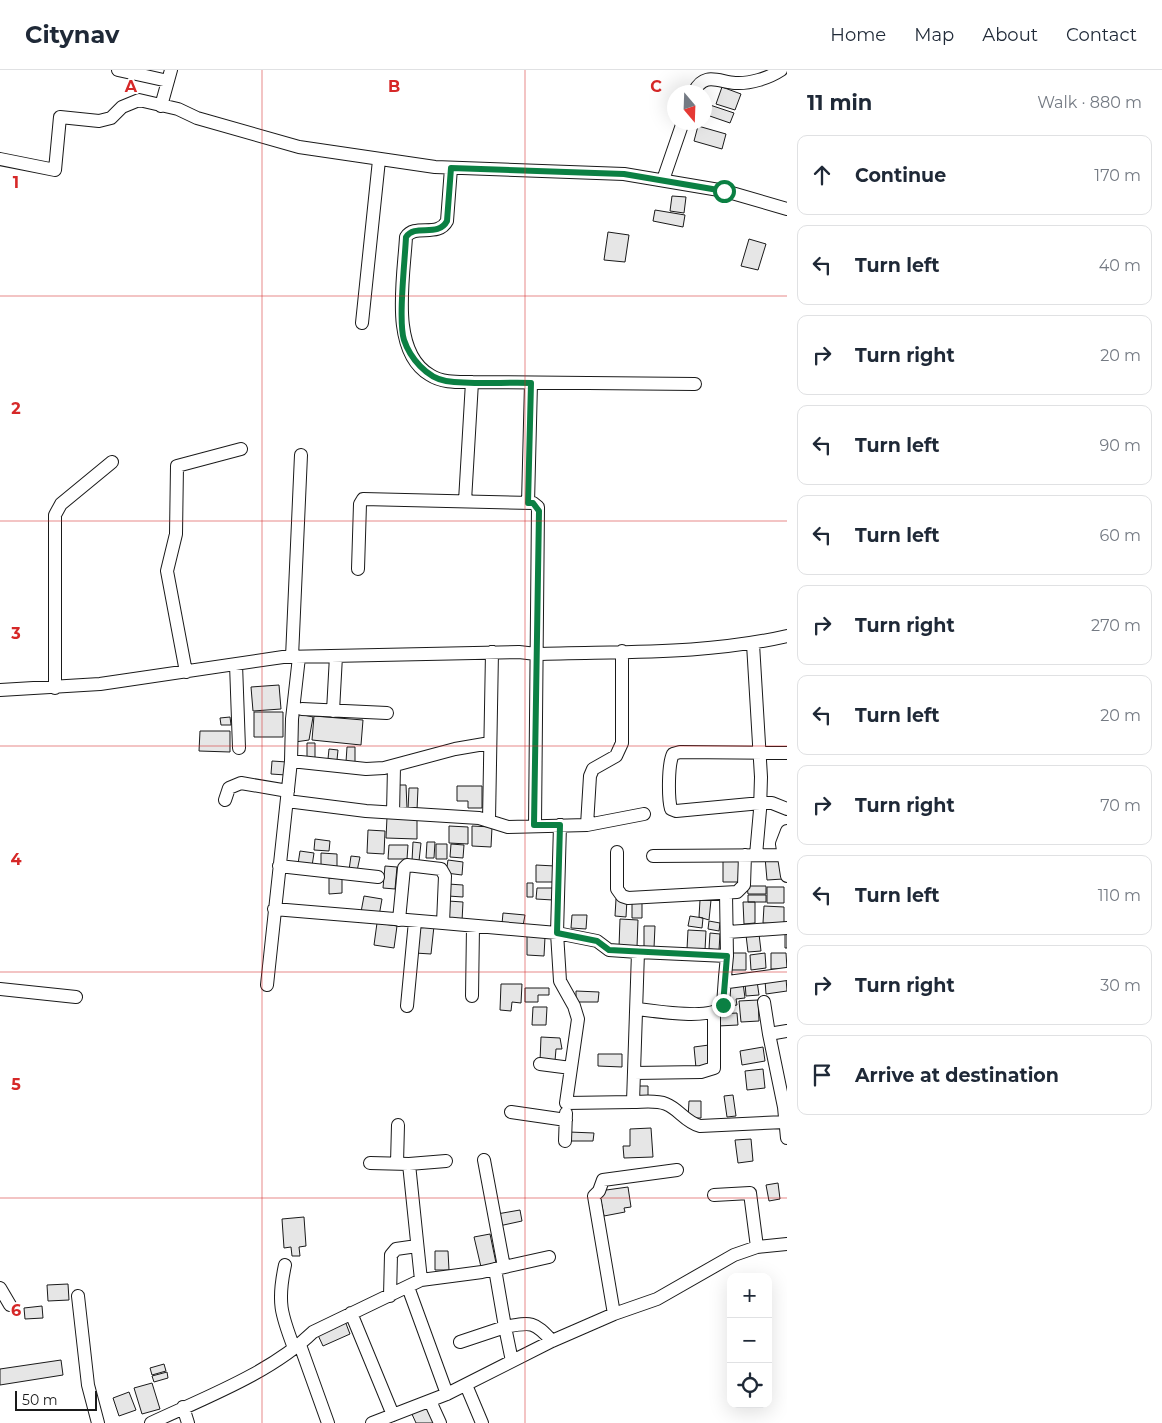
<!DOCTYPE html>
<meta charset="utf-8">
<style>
:root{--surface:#fff;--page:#f2f2f3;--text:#1f2937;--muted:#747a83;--line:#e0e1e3}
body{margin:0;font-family:Montserrat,sans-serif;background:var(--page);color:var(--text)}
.controls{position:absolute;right:15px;bottom:15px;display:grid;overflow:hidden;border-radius:10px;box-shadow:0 5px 20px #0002}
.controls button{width:45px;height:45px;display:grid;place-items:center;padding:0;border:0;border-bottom:1px solid var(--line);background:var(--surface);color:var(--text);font:25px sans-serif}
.compass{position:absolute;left:667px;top:15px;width:45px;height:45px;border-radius:50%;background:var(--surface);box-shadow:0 5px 20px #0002;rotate:161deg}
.scale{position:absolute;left:15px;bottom:12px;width:82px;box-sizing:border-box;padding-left:5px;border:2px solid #1a1a1a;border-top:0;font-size:14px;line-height:18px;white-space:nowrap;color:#1a1a1a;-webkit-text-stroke:4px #fff;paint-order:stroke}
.stop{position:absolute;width:15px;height:15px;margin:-11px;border:4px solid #0b8043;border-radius:50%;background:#fff}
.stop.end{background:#0b8043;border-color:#fff;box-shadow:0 1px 5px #0008}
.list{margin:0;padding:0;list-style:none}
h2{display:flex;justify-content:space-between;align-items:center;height:65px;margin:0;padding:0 20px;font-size:21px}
h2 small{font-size:16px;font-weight:400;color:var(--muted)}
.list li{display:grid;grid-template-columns:32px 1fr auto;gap:15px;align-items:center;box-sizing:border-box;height:80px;margin:0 10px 10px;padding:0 10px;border:1px solid var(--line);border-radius:10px}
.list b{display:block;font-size:19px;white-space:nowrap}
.list em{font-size:16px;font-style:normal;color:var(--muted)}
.icon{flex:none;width:28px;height:28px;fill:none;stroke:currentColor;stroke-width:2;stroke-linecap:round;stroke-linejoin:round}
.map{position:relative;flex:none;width:787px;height:1353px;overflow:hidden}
header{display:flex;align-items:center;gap:30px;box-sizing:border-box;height:70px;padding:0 25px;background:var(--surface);border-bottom:1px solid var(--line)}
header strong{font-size:24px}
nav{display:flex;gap:28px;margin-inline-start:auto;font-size:18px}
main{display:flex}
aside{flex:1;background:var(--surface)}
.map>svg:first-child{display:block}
</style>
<header>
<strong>Citynav</strong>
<nav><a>Home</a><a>Map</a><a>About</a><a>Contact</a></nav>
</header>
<main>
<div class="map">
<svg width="787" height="1353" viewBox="0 0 787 1353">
<rect width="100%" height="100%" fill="#fff"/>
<!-- building -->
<path fill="#e6e6e6" stroke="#1a1a1a" d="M722 17 741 24 735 40 716 34Z
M704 33 734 43 730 53 704 44Z
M698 56 726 64 722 79 694 71Z
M672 126 686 127 684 143 670 141Z
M655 140 685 145 683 157 653 151Z
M608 162 629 165 625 192 604 190Z
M749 169 766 174 758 200 741 196Z
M279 615 281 639 253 641 251 617Z
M254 642H283V667H254Z
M299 644 313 647 309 670 295 672Z
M314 646 363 650 361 675 312 670Z
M230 647 231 655H221L220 648Z
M200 661H230V682L199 681Z
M307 673H315V688L307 687Z
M347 677H355V692H346Z
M329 679 338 680 337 690 328 689Z
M272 691 287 692 286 705 271 704Z
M396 715H406L407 738H397Z
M457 716H482V738H468V731H457Z
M409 718H418L417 740H408Z
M387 747 417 748V769L386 768Z
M449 756 468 757V774L449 773Z
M472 756 492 757 491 777 472 776Z
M368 760 385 761 384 784 367 783Z
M315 769 330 771 329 781 314 780Z
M413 772 421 773 419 791H412Z
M427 772H435L434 788H426Z
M436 774H447V789H436Z
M451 774 464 775 463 788 450 787Z
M389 775H408L407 789H388Z
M300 781 314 783 312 796 298 794Z
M321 783 337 784V798H321Z
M351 786 360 787 357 801 349 800Z
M782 786 783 809 767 810 765 787Z
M448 790 463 792 462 805 446 803Z
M723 790H739V812H723Z
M536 795 555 796V812H536Z
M385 796 397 797 395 819 383 818Z
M329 808H342V823L329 824Z
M527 813H533V827H527Z
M448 814 463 815V827L448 826Z
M747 816H766V824H748Z
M767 817H784V833H767Z
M537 818H553V830L536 829Z
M748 825H766V832H748Z
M364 826 382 829 379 846 361 842Z
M616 829H627L626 847 615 846Z
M700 830H711L709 850 699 847Z
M448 831 463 832 462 851 447 850Z
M743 832H755V853L744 854Z
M632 833H642V848H632Z
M764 836 784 837V854L763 853Z
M503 843 525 845 523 856 502 854Z
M572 845H587L586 859 571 858Z
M690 846 703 848 702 858 688 856Z
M620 849 638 850 637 877H619Z
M709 851 720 853 719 861 708 859Z
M377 853 397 856 394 878 374 875Z
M418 855 434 856 431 884 415 883Z
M644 856H655L654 878H644Z
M688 860 706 861 705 880 687 879Z
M787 861V878H785V862Z
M710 863 720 864 719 880 709 879Z
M759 864 761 881 748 882 746 865Z
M527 866 545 867 544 886 527 885Z
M729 883H746V900H729Z
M765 883 766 898 751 900 750 885Z
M771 883H786L787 899H771Z
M786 908 787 921 766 924 765 910Z
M757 911 759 925 746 926 745 912Z
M743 913 745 928 736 929 737 935 730 936 728 915Z
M501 914H522L521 933 512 932 511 941 500 940Z
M525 918H549V925H538V932H525Z
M576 921 599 922 598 932H576Z
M758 930 759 951 741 952 739 931Z
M533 937H547L546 955H532Z
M737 943 738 955 718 956 717 944Z
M541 967 560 968 562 979H556L555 991H540Z
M709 975 711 996 696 998 694 977Z
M763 977 765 991 742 995 740 981Z
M598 984H622V997L598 996Z
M763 999 765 1018 747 1020 745 1001Z
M636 1016H648V1028H636Z
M733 1025 736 1046 727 1047 724 1026Z
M689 1031H701V1048H688Z
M651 1058 653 1087 624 1088 623 1076H630V1059Z
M569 1062 594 1063 593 1071H568Z
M751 1069 753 1091 738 1093 735 1070Z
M778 1113 780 1129 769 1131 766 1115Z
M628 1117 631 1137 624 1138 625 1142 604 1146 599 1121Z
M520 1140 522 1151 499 1156 497 1144Z
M304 1147 306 1176 299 1177 300 1186H292L291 1177 284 1178 282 1149Z
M490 1164 496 1193 481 1197 474 1167Z
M435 1181H448L449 1200H435Z
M68 1214 69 1230 48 1231 47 1215Z
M42 1236 43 1248 25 1249 24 1238Z
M345 1251 350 1264 323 1276 317 1263Z
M61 1290 63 1305 0 1315V1299Z
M164 1294 166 1301 152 1305 150 1298Z
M167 1302 168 1308 154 1312 152 1306Z
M152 1313 160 1339 142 1344 134 1318Z
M129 1322 136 1340 119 1346 113 1328Z
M427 1336 434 1353H416L411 1342Z"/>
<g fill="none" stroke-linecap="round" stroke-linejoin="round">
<defs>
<path id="minor" d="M118 0 168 11
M694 22C704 2 717 11 735 13 750 14 769 8 781 0
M161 36 171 0
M0 89 55 100 60 47 99 51 111 48 122 37 139 30 178 39 197 48 299 77 435 97 624 104 725 121 787 139
M451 98 447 151C438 168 415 153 406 167 404 207 389 281 430 305 442 313 458 312 472 312L695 314
M663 110 683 52
M362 253 379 90
M465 431 472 312
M528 433 531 313
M358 499 360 434 363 429 533 433 538 437 535 755
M753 574 761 707 760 740 756 785
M292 587 301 385
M236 594 239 678
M186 602 167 501 176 464 177 396 241 379
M55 618V445L61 434 112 392
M0 620 100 614 283 587 519 582 536 584C619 581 705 585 787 566
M302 639 387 643
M333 641 336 586
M787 683 680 682 673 684C668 694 668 728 671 739L676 741 761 733H772L787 739
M291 691 366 699 384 698 455 679 490 673
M225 730 229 718 241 713 288 721
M287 731 366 741 479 748 508 757 587 755 644 744
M393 743 394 697
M489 750 492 582
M560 755 557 863 560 911 574 936 578 949 566 1033 633 1032
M587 755 590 706 593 699 616 686 622 673V581
M787 761 782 774 787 806
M617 782V819L622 826 628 828 737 822 744 815 745 785
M653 786 784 785
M279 796 378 807
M726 823 727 886
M274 839 443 853
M399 850 404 798 407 795 441 799 445 806 443 853 557 863 597 871 609 880 638 882
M728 862 787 858
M267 915 291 691 292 649 299 587
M0 919 76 927
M472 926 473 857
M764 932 769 964
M407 936 415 851
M638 939C654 941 715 951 723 935L725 907
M787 961 769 964 784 1037 787 1068
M540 994 571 998
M634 1003 701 1002 714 998V942
M511 1042 566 1050
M785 1052 700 1056C685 1052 679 1039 666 1034 656 1030 644 1032 633 1032L638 882 727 886 725 907 728 912 787 904
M565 1071 566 1043
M484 1090 504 1197
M370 1093 409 1094 446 1091
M397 1093 398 1055
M409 1094 421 1210
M714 1125 750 1123 757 1177
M285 1195C277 1232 281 1244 294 1278
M408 1217 447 1324
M0 1218 10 1235
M78 1226 88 1315 98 1353
M390 1226 391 1185 396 1179 417 1176
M351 1243 393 1345
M614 1244 594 1126 599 1121 603 1110 677 1100
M460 1272 505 1257 495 1199
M300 1275 328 1353
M512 1291 505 1257C531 1252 534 1251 552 1271
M466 1315 482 1353
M430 1331 440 1353
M183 1337 188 1353
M151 1353C204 1328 271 1303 313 1262L421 1210 482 1202 549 1187
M372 1353 447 1324 552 1271 614 1244 657 1229 734 1185 757 1177 787 1174"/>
</defs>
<!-- minor casing -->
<use href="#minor" stroke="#1a1a1a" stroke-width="14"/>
<!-- minor -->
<use href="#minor" stroke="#fff" stroke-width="12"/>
</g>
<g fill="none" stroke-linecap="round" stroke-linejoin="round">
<!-- route -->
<path stroke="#0b8043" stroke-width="6" d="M723 935 727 886 609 880 597 871 557 863 560 755H534L539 441 533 433H528L531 313C503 312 474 315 446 311 427 308 410 288 404 270 398 251 405 190 406 167 415 153 438 168 447 151L451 98 624 104 724 121"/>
</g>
<!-- grid -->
<path fill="none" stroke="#d62828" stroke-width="1" stroke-opacity="0.55" d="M262 0V1353M525 0V1353M0 226H787M0 451H787M0 676H787M0 902H787M0 1128H787"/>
<g font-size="16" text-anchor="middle" font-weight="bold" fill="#d62828" stroke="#fff" stroke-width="4" stroke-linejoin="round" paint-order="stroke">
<text x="131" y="22">A</text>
<text x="394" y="22">B</text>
<text x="656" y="22">C</text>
<text x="16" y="118">1</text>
<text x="16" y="344">2</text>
<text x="16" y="569">3</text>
<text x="16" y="795">4</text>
<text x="16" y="1020">5</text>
<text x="16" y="1246">6</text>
</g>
</svg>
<div class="controls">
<button>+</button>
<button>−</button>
<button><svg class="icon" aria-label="locate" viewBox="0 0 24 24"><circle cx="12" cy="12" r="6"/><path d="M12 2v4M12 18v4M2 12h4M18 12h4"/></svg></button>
</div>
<svg class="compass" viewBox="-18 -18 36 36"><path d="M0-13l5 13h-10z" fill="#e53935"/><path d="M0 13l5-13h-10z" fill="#747a83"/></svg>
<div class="scale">50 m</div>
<div class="stop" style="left:724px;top:121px"></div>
<div class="stop end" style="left:723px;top:935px"></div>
</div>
<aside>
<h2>11 min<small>Walk · 880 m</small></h2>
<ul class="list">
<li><svg class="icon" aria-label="ahead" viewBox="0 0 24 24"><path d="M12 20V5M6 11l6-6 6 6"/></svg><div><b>Continue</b></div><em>170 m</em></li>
<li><svg class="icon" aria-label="left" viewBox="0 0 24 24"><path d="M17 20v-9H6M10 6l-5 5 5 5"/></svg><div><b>Turn left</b></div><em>40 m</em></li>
<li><svg class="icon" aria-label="right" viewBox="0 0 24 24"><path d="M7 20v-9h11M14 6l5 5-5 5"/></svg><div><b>Turn right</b></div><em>20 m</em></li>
<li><svg class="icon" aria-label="left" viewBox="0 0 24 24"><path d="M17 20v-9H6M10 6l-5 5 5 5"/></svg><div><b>Turn left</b></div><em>90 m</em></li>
<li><svg class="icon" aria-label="left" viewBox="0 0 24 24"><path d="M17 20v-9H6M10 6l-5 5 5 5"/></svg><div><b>Turn left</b></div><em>60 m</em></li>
<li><svg class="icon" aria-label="right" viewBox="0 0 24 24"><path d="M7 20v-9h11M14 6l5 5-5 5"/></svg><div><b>Turn right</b></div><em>270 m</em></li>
<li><svg class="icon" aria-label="left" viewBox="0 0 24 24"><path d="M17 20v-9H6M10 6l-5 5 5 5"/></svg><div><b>Turn left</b></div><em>20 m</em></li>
<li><svg class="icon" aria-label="right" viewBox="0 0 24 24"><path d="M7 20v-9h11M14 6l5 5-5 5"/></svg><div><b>Turn right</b></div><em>70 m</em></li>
<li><svg class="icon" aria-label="left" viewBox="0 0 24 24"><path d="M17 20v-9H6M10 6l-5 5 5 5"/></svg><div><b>Turn left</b></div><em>110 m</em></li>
<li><svg class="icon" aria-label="right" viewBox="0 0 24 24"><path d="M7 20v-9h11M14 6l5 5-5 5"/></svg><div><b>Turn right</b></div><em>30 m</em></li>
<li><svg class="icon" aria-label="arrive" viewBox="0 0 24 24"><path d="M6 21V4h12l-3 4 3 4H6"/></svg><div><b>Arrive at destination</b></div></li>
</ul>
</aside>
</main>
